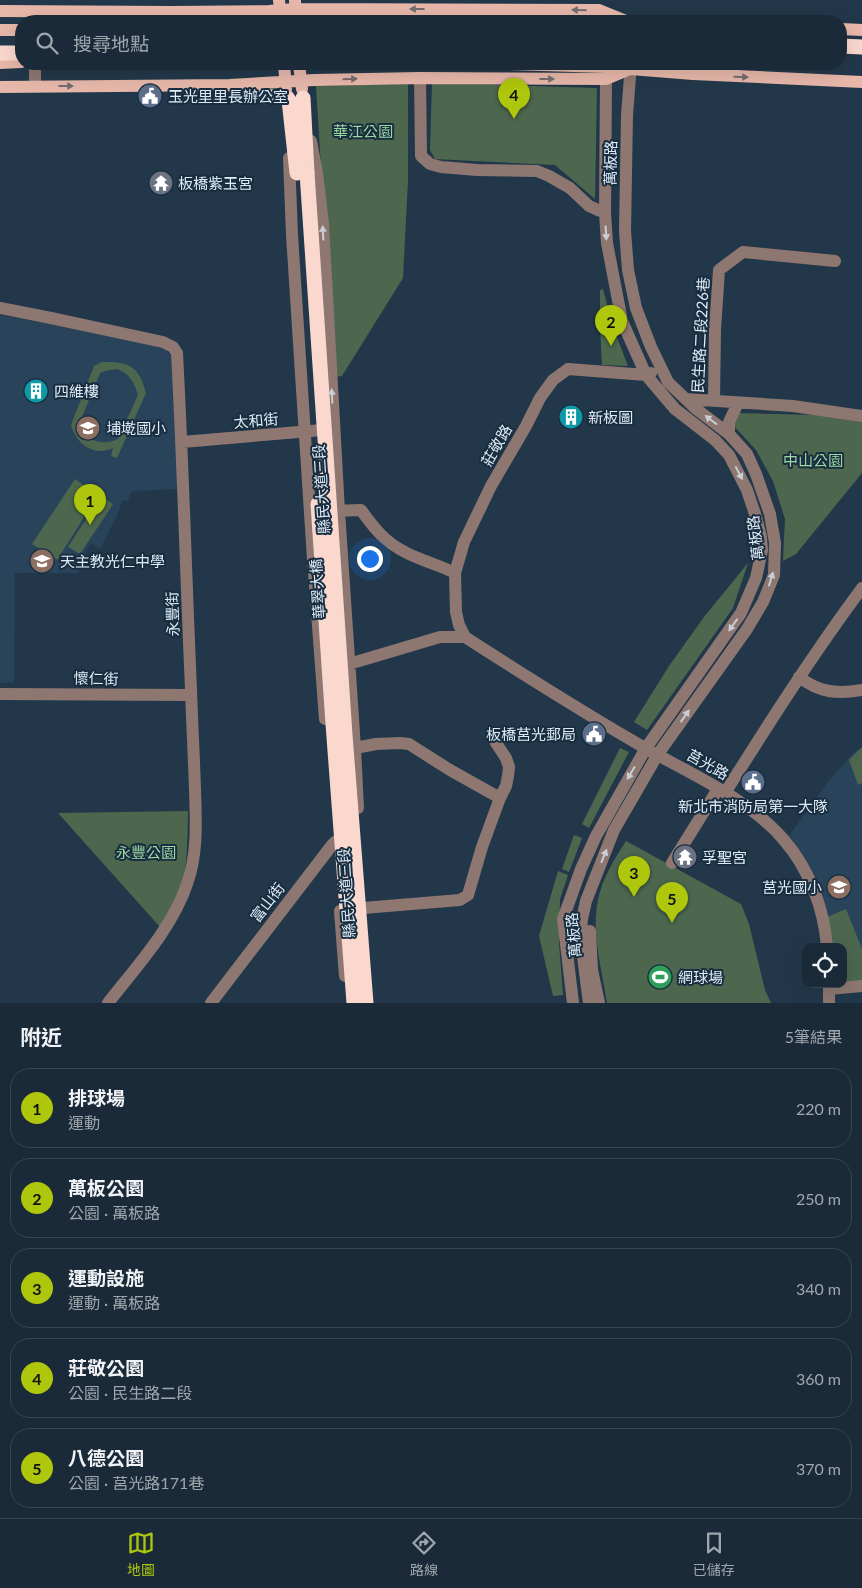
<!DOCTYPE html>
<html lang="zh-TW">
<meta charset="utf-8">
<style>
:root{--surface:#1a2a38;--page:#233240;--text:#f1f3f6;--muted:#9fa7ae;--line:#384653;--accent:#aec60b}
body{margin:0;font-family:Lato,"Noto Sans TC",sans-serif;background:var(--page);color:var(--text)}
.controls{position:absolute;right:15px;bottom:15px;display:grid;overflow:hidden;border-radius:10px;box-shadow:0 5px 20px #0002}
.controls button{width:45px;height:45px;display:grid;place-items:center;padding:0;border:0;border-bottom:1px solid var(--line);background:var(--surface);color:var(--text);font:25px sans-serif}
.you{position:absolute;left:369px;top:558px;width:18px;height:18px;margin:-12px;border:4px solid #fff;border-radius:50%;background:#1a73e8;box-shadow:0 0 0 8px #1a73e833}
.badge{display:grid;place-items:center;width:32px;height:32px;border-radius:50%;background:var(--accent);color:#111;font-size:16px;font-weight:700}
.pin{position:absolute;translate:-50% -41px;filter:drop-shadow(0 1px 2px #0008)}
.pin::after{content:'';position:absolute;top:26px;width:18px;height:15px;background:inherit;clip-path:polygon(0 0,100% 0,50% 100%)}
.list{margin:0;padding:0;list-style:none}
h2{display:flex;justify-content:space-between;align-items:center;height:65px;margin:0;padding:0 20px;font-size:21px}
h2 small{font-size:16px;font-weight:400;color:var(--muted)}
.list li{display:grid;grid-template-columns:32px 1fr auto;gap:15px;align-items:center;box-sizing:border-box;height:80px;margin:0 10px 10px;padding:0 10px;border:1px solid var(--line);border-radius:20px}
.list b{display:block;font-size:19px;white-space:nowrap}
.list p{margin:0;font-size:16px;white-space:nowrap;color:var(--muted)}
.list em{font-size:16px;font-style:normal;color:var(--muted)}
.icon{flex:none;width:28px;height:28px;fill:none;stroke:currentColor;stroke-width:2;stroke-linecap:round;stroke-linejoin:round}
.map{position:relative;flex:none;width:862px;height:1003px;overflow:hidden}
.search{position:absolute;background:var(--surface);box-shadow:0 5px 20px #0002;left:15px;right:15px;top:15px;height:55px;display:flex;align-items:center;gap:12px;box-sizing:border-box;padding:0 18px;border-radius:20px;color:var(--muted);font-size:19px}
.sheet{height:515px;background:var(--surface)}
nav{display:flex;justify-content:space-around;align-items:center;box-sizing:border-box;height:70px;border-top:1px solid var(--line);background:var(--surface);font-size:14px;color:var(--muted)}
nav a{display:grid;justify-items:center;gap:2px}
nav .on{color:var(--accent)}
.map>svg:first-child{display:block}
</style>
<div class="map">
<svg width="862" height="1003" viewBox="0 0 862 1003">
<rect width="100%" height="100%" fill="#22384a"/>
<!-- built -->
<path fill="#29435a" d="M0 315 111 335 165 348 172 358 180 489 132 491 128 500 122 501 118 513 100 549 90 543 78 573H15L14 682 0 683Z
M862 747V983L843 984V947H829L808 865 789 836 827 783 854 752Z"/>
<!-- green -->
<path fill="#4d674f" fill-rule="evenodd" d="M432 83 597 88 595 199 555 165 435 159 430 150Z
M408 84V180L403 278 342 376 334 377 316 86Z
M603 289 611 320 600 322V290Z
M612 324 628 366 602 365 600 326Z
M102 362C129 361 139 366 146 393L117 458 111 456 113 448C110 449 105 451 101 451 85 451 75 438 71 425L94 366ZM117 369C130 374 134 382 138 395L118 439C101 447 86 440 79 424L100 373 109 370Z
M737 413 816 415 862 422V473L796 554 783 561 785 519 773 481 756 450 733 425Z
M75 479 98 495 57 560 32 544Z
M101 496 113 504 80 554 68 547Z
M748 563 733 608 647 730 634 722 669 666 704 617Z
M862 747V783L858 785 849 760Z
M620 748 629 752 589 828 582 824Z
M188 811C187 842 189 879 173 907 169 914 164 920 160 927L58 813Z
M574 835 582 838 569 872 562 869Z
M626 841 741 904 749 924 765 990 771 1003H607C602 970 591 933 598 900 602 879 615 858 626 841Z
M558 871 568 875 560 899 559 943 563 995 553 996 539 936Z
M846 909 862 949V982L843 984V947H829L827 917Z"/>
<g fill="none" stroke-linecap="round" stroke-linejoin="round">
<!-- minor -->
<path stroke="#8e7771" stroke-width="12" d="M35 64V86
M420 78 421 156 430 164 441 167 477 170 537 171 549 176 570 188 589 206 605 213
M311 141 317 173 323 224 339 511 355 748 358 808
M289 158 292 235 313 559 325 719
M0 308 51 318 163 342 173 347 177 353C183 465 186 577 191 689 192 723 194 756 195 790 196 822 198 853 187 884 173 927 136 967 108 1003
M686 399 793 406 862 416
M714 401 715 329 719 270 743 252 835 261
M729 434V422L738 403
M182 442 334 429
M333 511 361 510C378 534 390 547 418 558 430 563 443 567 455 573
M465 637C524 675 584 713 645 748 691 774 749 799 784 840 809 869 824 908 827 947
M465 637 459 625 456 612 455 573 464 542 491 486 526 426 540 398 553 380 568 369 646 375 651 373
M349 664 440 637H465
M799 677C820 693 837 694 862 690
M0 694 191 695
M355 748 376 744 400 743 409 744 450 770 500 798
M725 793C769 723 813 654 862 588
M672 863 718 789
M363 908 460 900 468 895 482 847 500 798 506 786 508 776 509 767 506 758 496 743
M340 911 345 976
M590 931 592 970 599 1003
M829 989 862 986
M211 1003 332 845 335 842 350 835
M573 1003 563 919 581 869 596 836 646 748 741 613 756 578 762 550 761 537 756 517 747 490 729 455 715 440 675 409 646 375 622 321 607 243 605 213 606 79
M589 1003 583 957 581 930 582 919 586 901 614 830 658 754 747 629 763 602 774 575 775 543 770 514 756 474 747 454 729 434 695 408 668 382 651 347 636 308 628 270 625 231 627 115 631 64
M829 1003V984"/>
<!-- major -->
<path stroke="#e7b8aa" stroke-width="12" d="M279 0 281 21
M295 0 296 21
M0 11 172 12 269 11 295 9 599 10 626 21
M841 29 862 30
M0 30H21
M0 63 21 62
M284 64 286 89
M299 64 302 89
M510 64 606 67 693 74 862 82
M232 86 251 94 288 96
M0 87 230 85 314 80 420 78 606 79 630 69"/>
<!-- highway -->
<path stroke="#fad8ce" stroke-width="15" d="M841 46 862 47
M0 53H21
M303 98 307 173
M289 100 297 173"/>
<!-- highway-bridge -->
<path stroke="#fad8ce" stroke-width="15" d="M307 173 345 735 366 1003
M318 504 333 724 354 1003"/>
</g>
<!-- one-way arrows -->
<defs><path id="oneway-solid" d="M-6-.8H1V-3.2L6.5 0L1 3.2V.8H-6Z" transform="scale(1.25)"/></defs>
<g fill="#756c6f">
<use href="#oneway-solid" transform="translate(417 9) rotate(-180)"/>
<use href="#oneway-solid" transform="translate(579 10) rotate(-178)"/>
<use href="#oneway-solid" transform="translate(741 77) rotate(2)"/>
<use href="#oneway-solid" transform="translate(350 79) rotate(-1)"/>
<use href="#oneway-solid" transform="translate(547 79)"/>
<use href="#oneway-solid" transform="translate(66 86)"/>
</g>
<g fill="#caced6">
<use href="#oneway-solid" transform="translate(323 233) rotate(-93)"/>
<use href="#oneway-solid" transform="translate(606 233) rotate(87)"/>
<use href="#oneway-solid" transform="translate(332 396) rotate(-93)"/>
<use href="#oneway-solid" transform="translate(711 420) rotate(-143)"/>
<use href="#oneway-solid" transform="translate(739 473) rotate(62)"/>
<use href="#oneway-solid" transform="translate(771 579) rotate(-73)"/>
<use href="#oneway-solid" transform="translate(733 625) rotate(125)"/>
<use href="#oneway-solid" transform="translate(685 716) rotate(-55)"/>
<use href="#oneway-solid" transform="translate(631 773) rotate(121)"/>
<use href="#oneway-solid" transform="translate(604 856) rotate(-68)"/>
</g>
<!-- icons -->
<defs>
<symbol id="civic-disc" viewBox="-11 -11 22 22"><circle r="9.5" fill="#5c6f8a" stroke="#182d3f"/><path d="M-.6-6.5H3V-4.5H.6V-3L4-1V1h2V6H-6V1h2V-1L-.6-3ZM-1.2 2.5V6h2.4V2.5Z" fill="#fff"/></symbol>
<symbol id="temple-disc" viewBox="-11 -11 22 22"><circle r="9.5" fill="#6b7280" stroke="#182d3f"/><path d="M0-6L5-2H3V0L6.5 2.5H4V6H1.5V3h-3V6H-4V2.5H-6.5L-3 0V-2H-5Z" fill="#fff"/></symbol>
<symbol id="building-disc" viewBox="-11 -11 22 22"><circle r="9.5" fill="#0f9aa8" stroke="#182d3f"/><path d="M-4-6H4V6H1V3H-1V6H-4ZM-2.5-4.3h1.7v1.8h-1.7ZM.8-4.3h1.7v1.8H.8ZM-2.5-1h1.7V.8h-1.7ZM.8-1h1.7V.8H.8Z" fill="#fff"/></symbol>
<symbol id="school-disc" viewBox="-11 -11 22 22"><circle r="9.5" fill="#8d6e63" stroke="#182d3f"/><path d="M0-5L7-2L0 1L-7-2ZM-4 1L0 2.5L4 1V4Q0 6-4 4Z" fill="#fff"/></symbol>
<symbol id="stadium-disc" viewBox="-11 -11 22 22"><circle r="9.5" fill="#2e9e5b" stroke="#182d3f"/><path d="M0-5a6.5 5 0 1 0 0 10a6.5 5 0 1 0 0-10ZM-3.5-1.8h7v3.6h-7Z" fill="#fff"/></symbol>
</defs>
<g fill-rule="evenodd">
<use href="#civic-disc" x="136" y="82" width="28" height="28"/>
<use href="#temple-disc" x="147" y="169" width="28" height="28"/>
<use href="#building-disc" x="22" y="377" width="28" height="28"/>
<use href="#building-disc" x="557" y="403" width="28" height="28"/>
<use href="#school-disc" x="74" y="414" width="28" height="28"/>
<use href="#school-disc" x="28" y="547" width="28" height="28"/>
<use href="#civic-disc" x="580" y="720" width="28" height="28"/>
<use href="#civic-disc" x="739" y="768" width="28" height="28"/>
<use href="#temple-disc" x="671" y="843" width="28" height="28"/>
<use href="#school-disc" x="825" y="873" width="28" height="28"/>
<use href="#stadium-disc" x="646" y="963" width="28" height="28"/>
</g>
<g text-anchor="middle" dominant-baseline="central" stroke-width="4" stroke-linejoin="round" paint-order="stroke">
<!-- poi labels -->
<g font-size="15" fill="#deebf7" stroke="#182d3f" text-anchor="start">
<text x="168" y="96">玉光里里長辦公室</text>
<text x="178" y="183">板橋紫玉宮</text>
<text x="54" y="391">四維樓</text>
<text x="588" y="417">新板圖</text>
<text x="106" y="428">埔墘國小</text>
<text x="60" y="561">天主教光仁中學</text>
<text x="576" y="734" text-anchor="end">板橋莒光郵局</text>
<text x="753" y="806" text-anchor="middle">新北市消防局第一大隊</text>
<text x="702" y="857">孚聖宮</text>
<text x="822" y="887" text-anchor="end">莒光國小</text>
<text x="678" y="977">網球場</text>
</g>
<!-- park labels -->
<g font-size="15" fill="#9cd8a1" stroke="#182d3f">
<text x="363" y="131">華江公園</text>
<text x="813" y="460">中山公園</text>
<text x="146" y="852">永豐公園</text>
</g>
<!-- street labels -->
<g font-size="15" fill="#deebf7" stroke="#182d3f">
<text transform="translate(610 163) rotate(-89)">萬板路</text>
<text transform="translate(700 335) rotate(-87)">民生路二段226巷</text>
<text transform="translate(256 420) rotate(-5)">太和街</text>
<text transform="translate(496 445) rotate(-60)">莊敬路</text>
<text transform="translate(321 489) rotate(-94)">縣民大道三段</text>
<text transform="translate(755 538) rotate(-97)">萬板路</text>
<text transform="translate(317 589) rotate(-94)">華翠大橋</text>
<text transform="translate(172 614) rotate(-92)">永豐街</text>
<text transform="translate(96 678) rotate(1)">懷仁街</text>
<text transform="translate(708 764) rotate(29)">莒光路</text>
<text transform="translate(346 893) rotate(-94)">縣民大道三段</text>
<text transform="translate(267 902) rotate(-52)">富山街</text>
<text transform="translate(573 935) rotate(-95)">萬板路</text>
</g>
</g>
</svg>
<div class="controls">
<button><svg class="icon" aria-label="locate" viewBox="0 0 24 24"><circle cx="12" cy="12" r="6"/><path d="M12 2v4M12 18v4M2 12h4M18 12h4"/></svg></button>
</div>
<div class="you"></div>
<div class="pin badge" style="left:90px;top:525px">1</div>
<div class="pin badge" style="left:611px;top:346px">2</div>
<div class="pin badge" style="left:634px;top:897px">3</div>
<div class="pin badge" style="left:514px;top:119px">4</div>
<div class="pin badge" style="left:672px;top:923px">5</div>
<div class="search"><svg class="icon" aria-label="search" viewBox="0 0 24 24"><circle cx="10" cy="10" r="6"/><path d="M15 15l6 6"/></svg>搜尋地點</div>
</div>
<section class="sheet">
<h2>附近<small>5筆結果</small></h2>
<ul class="list">
<li><span class="badge">1</span><div><b>排球場</b><p>運動</p></div><em>220 m</em></li>
<li><span class="badge">2</span><div><b>萬板公園</b><p>公園 · 萬板路</p></div><em>250 m</em></li>
<li><span class="badge">3</span><div><b>運動設施</b><p>運動 · 萬板路</p></div><em>340 m</em></li>
<li><span class="badge">4</span><div><b>莊敬公園</b><p>公園 · 民生路二段</p></div><em>360 m</em></li>
<li><span class="badge">5</span><div><b>八德公園</b><p>公園 · 莒光路171巷</p></div><em>370 m</em></li>
</ul>
</section>
<nav>
<a class="on"><svg class="icon" aria-label="map" viewBox="0 0 24 24"><path d="M3 6l6-2 6 2 6-2v14l-6 2-6-2-6 2zM9 4v14M15 6v14"/></svg>地圖</a>
<a><svg class="icon" aria-label="directions" viewBox="0 0 24 24"><path d="M12 3l9 9-9 9-9-9zM9 14v-3h6M13 9l2 2-2 2"/></svg>路線</a>
<a><svg class="icon" aria-label="saved" viewBox="0 0 24 24"><path d="M7 4h10v16l-5-4-5 4z"/></svg>已儲存</a>
</nav>
